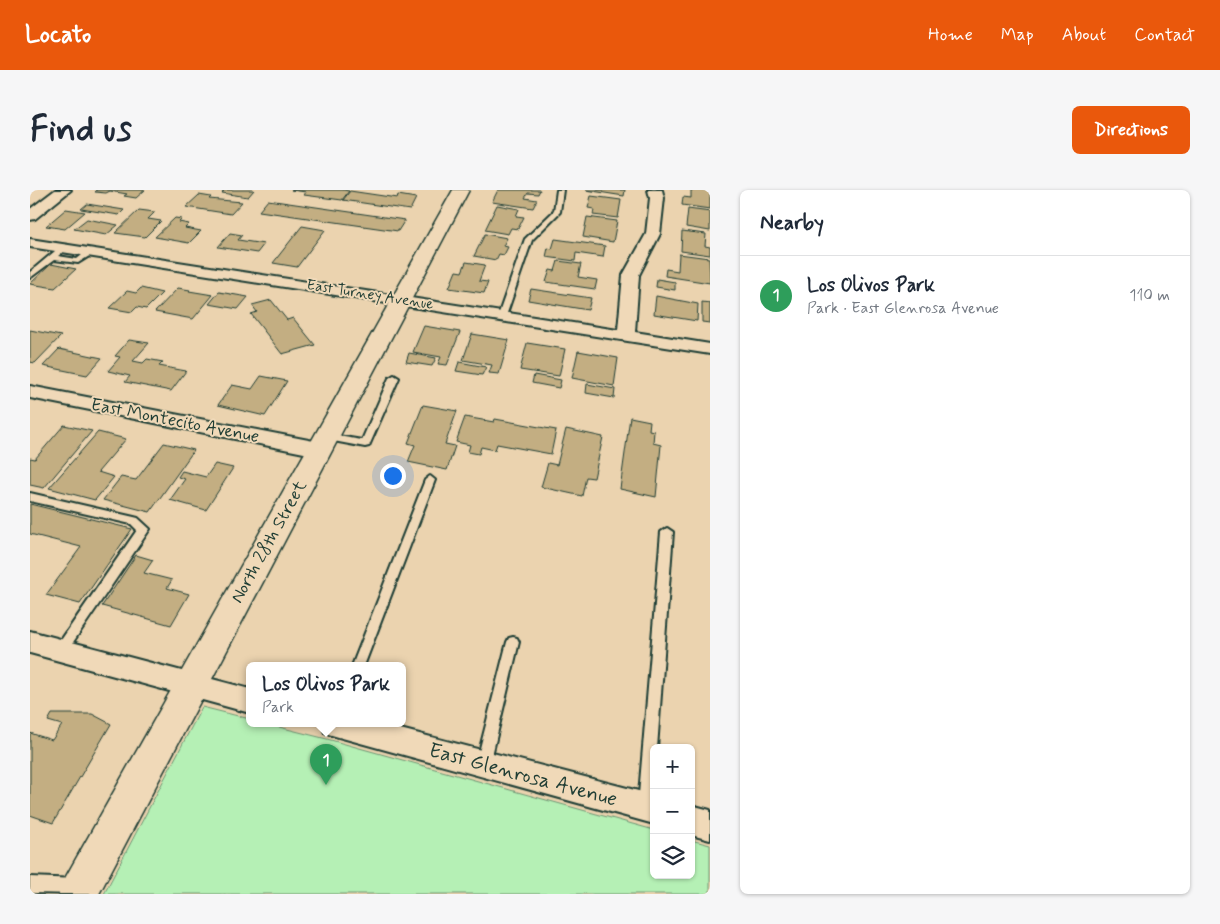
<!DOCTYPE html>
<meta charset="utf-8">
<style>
:root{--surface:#fff;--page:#f6f6f7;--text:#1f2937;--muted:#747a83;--line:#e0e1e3;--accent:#ea580c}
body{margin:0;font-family:Mynerve,sans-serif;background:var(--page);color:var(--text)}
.controls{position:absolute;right:15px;bottom:15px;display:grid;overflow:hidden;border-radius:8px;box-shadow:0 1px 4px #0004}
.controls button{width:45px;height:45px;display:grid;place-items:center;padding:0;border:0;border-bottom:1px solid var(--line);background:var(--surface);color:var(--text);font:25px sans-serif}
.you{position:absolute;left:362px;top:285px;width:18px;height:18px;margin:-12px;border:4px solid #fff;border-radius:50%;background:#1a73e8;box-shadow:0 0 0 8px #1a73e833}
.badge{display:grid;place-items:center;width:32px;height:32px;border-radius:50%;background:var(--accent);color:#fff;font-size:16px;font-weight:700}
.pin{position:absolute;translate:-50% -41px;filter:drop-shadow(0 1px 2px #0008)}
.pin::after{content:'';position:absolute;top:26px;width:18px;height:15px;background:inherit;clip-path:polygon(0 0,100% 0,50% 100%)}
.popup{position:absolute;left:216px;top:472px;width:160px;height:65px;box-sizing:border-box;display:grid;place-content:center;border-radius:8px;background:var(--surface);filter:drop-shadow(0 1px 4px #0005);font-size:16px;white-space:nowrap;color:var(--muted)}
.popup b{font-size:19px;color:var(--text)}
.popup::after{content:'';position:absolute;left:50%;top:100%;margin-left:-10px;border:10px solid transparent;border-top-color:var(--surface)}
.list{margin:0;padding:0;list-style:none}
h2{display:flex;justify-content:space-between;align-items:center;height:65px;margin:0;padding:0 20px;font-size:21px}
h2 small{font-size:16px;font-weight:400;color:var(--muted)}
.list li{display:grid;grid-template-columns:32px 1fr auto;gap:15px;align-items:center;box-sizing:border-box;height:80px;padding:0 20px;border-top:1px solid var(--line)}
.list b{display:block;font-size:19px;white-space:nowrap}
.list p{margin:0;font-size:16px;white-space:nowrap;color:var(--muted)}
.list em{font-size:16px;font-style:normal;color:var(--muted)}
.icon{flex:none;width:28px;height:28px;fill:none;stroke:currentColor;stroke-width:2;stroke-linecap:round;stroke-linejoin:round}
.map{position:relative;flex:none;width:680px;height:704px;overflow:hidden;border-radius:8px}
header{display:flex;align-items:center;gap:30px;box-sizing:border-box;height:70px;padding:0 25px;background:var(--accent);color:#fff}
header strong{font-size:24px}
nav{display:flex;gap:28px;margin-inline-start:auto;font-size:18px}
.intro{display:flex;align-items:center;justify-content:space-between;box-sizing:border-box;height:120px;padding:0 30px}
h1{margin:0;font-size:35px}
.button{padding:12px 22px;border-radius:8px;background:var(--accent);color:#fff;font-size:18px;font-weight:700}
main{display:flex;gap:30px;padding:0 30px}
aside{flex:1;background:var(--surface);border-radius:8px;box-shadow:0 1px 4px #0004}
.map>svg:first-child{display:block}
</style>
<header>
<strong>Locato</strong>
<nav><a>Home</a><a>Map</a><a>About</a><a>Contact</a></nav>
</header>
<div class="intro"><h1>Find us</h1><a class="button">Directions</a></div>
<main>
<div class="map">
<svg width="680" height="704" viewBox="0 0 680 704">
<rect width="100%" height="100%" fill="#ebd3af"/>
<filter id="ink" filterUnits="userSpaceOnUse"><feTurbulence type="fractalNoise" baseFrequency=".02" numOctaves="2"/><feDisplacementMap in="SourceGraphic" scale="10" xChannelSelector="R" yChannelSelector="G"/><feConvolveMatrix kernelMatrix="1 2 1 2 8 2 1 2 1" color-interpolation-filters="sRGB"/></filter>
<g filter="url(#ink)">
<!-- green -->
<path fill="#b5f0b5" stroke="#6a9674" d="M172 517 220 529V534H237L297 549 624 640V685H661V650L680 655V704H74Z"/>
<!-- building -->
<path fill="#c3ae82" stroke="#1f3d34" d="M67 0H115L106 8 94 6 97 4 80 1 76 3 65 2Z
M195 0H224L218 7 192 3Z
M261 0H313L319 1 312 10 274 5 276 2Z
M468 0H510L508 4 498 3 495 8 507 10 503 18 462 12Z
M556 0H595L594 6Z
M661 0H680V19L652 15 653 7 661 8Z
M320 1 367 8 368 5 386 8 380 20 313 10Z
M169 5 181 7 179 9 212 12 201 24 156 17Z
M561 6 591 10 588 28 563 25 564 19 558 18Z
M238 10 375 30 368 41 229 21Z
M57 14 94 20 89 25 51 19Z
M467 15 489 19 486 26 494 27 488 39 481 38 478 44 455 40Z
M36 19 55 22 35 39 16 36Z
M658 19 680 22V41L656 37Z
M109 20 125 22 118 29 131 31 115 47 85 43Z
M557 27 587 31 583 52 553 47Z
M145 28 152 29 149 32 159 34 155 38 171 41 159 53 125 47Z
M57 29 88 35 76 45 44 39Z
M272 36 295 40 267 77 243 73Z
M652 41 676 44 675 56 680 57V65L651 61Z
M200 43 212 45 208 50 234 54 227 63 188 57Z
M455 44 477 48 473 56 478 57 474 65 469 64 466 70 444 66Z
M525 49 575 56 573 67 546 63 545 71 516 67 518 58 522 59Z
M649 64 679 68 680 93 635 86 636 79 648 81Z
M528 71 551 74 548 87 567 90 565 99 516 92 520 80 525 81Z
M436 72 455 75 449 91 458 92 454 103 419 98 426 81 432 82Z
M21 74 46 79 25 98 0 94Z
M627 89 645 92V100L626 97Z
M111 98 132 103 116 119 107 117 102 122 79 118 97 101 106 103Z
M148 98 160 100 159 101 183 105 163 129 125 122Z
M501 99 561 108 558 120 498 110Z
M189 102 218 107 208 119 179 114Z
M626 106 668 114 667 131 624 124Z
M241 110 257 130 263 128 285 155 252 164 221 124 227 122 222 115Z
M672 112 680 113V133L672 132Z
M394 136 430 142 417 175 408 174 411 167 383 162Z
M0 140 31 146 5 173 0 172Z
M442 144 479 150 469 184 459 183 462 175 433 170Z
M99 150 119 153 103 171 113 173 117 169 133 172 129 176 156 181 141 201 95 192 100 186 78 181 90 167 85 166Z
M497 153 535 159 529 186 490 180Z
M29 159 72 168 57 185 13 176Z
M548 161 588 168 584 196 542 188Z
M379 163 406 168 402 176 376 172Z
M429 172 456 177 452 185 426 181Z
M504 185 531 190 529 198 502 193Z
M231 186 257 191 235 226 188 215 202 195 222 199Z
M557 194 585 199 584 208 556 203Z
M393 215 427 221 415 254 425 256 417 280 378 272 385 255 378 253Z
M435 227 464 232 465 229 526 240 521 264 467 254 465 260 451 257 449 264 438 262 440 255 426 252Z
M600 227 620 231 619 240 624 241 623 253 631 255 626 307 590 299Z
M34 235 62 241 14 298 0 295V268L5 269Z
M536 239 573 247 564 288 556 287 552 306 511 297 518 273 527 275Z
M68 242 96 249 68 282 84 287 65 310 19 298Z
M134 253 164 260 120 322 73 310 91 287 106 290Z
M185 274 203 278 176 320 140 310 155 289 148 287 152 281 176 287Z
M0 314 102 339 50 414 16 405 51 357 0 344Z
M106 365 123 370 114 383 142 390 137 398 159 404 141 435 72 416Z
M22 524H62L81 534 23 633 0 625V543L22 550 32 535 18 531Z"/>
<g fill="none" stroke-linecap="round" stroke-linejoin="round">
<defs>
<path id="lane" d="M527 0H533L530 22 502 50 476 126 475 128H469L468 126 495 49 524 21Z
M31 56 38 58 28 66 47 69 57 61 64 63 48 73 24 70 0 88V82Z
M364 185 369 188 339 256 335 257 293 249 291 247 293 245 296 244 332 250 359 188Z
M400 286 405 290 334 476H322L395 290Z
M0 303 104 327 108 328 120 339 35 464 31 465 27 464 25 460 27 456 107 340 101 334 0 311Z
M637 338 643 342 627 558H624L622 617 620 622 615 624 610 622 608 617 631 342Z
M483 447 487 448 489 452 460 574 458 579 453 581 448 579 446 574 477 452 479 448Z
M0 687 47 689 53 691 55 697 53 703 49 704 0 703Z"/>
<path id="street" d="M25 0H41L5 29 0 30V19Z
M618 0H632L634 8 630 44 609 85 605 142 680 154V164L0 57V49L588 140 593 85 616 44 620 8Z
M0 196 289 252 296 254 299 259 296 264 289 266 0 208Z
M0 441 220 499V523L0 463Z
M292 534H351L624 605V634L305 546 295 543Z
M661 615 680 620V650L661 645Z"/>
<path id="secondary" d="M423 0H439L69 704H29L34 690Z"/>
</defs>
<!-- lane casing -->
<use href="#lane" stroke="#1f3d34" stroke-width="4"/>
<!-- street casing -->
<use href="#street" stroke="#1f3d34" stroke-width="4"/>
<!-- secondary casing -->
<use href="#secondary" stroke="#1f3d34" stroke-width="3"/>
<!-- lane -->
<use href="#lane" fill="#f0d9b8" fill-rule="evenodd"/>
<!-- street -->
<use href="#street" fill="#f0d9b8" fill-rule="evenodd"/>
<!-- secondary -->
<use href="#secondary" fill="#f0d9b8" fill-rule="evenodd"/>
</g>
</g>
<g text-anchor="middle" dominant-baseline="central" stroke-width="4" stroke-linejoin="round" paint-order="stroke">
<!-- far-street labels -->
<g font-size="15" fill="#1f3d34" stroke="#f0d9b8">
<text transform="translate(340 105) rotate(9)">East Turney Avenue</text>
</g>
<!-- street labels -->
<g font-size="18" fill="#1f3d34" stroke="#f0d9b8">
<text transform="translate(145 231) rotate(11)">East Montecito Avenue</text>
<text transform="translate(239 352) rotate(-61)">North 28th Street</text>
</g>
<!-- near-street labels -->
<g font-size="21" fill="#1f3d34" stroke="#f0d9b8">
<text transform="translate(493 585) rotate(15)">East Glenrosa Avenue</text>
</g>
</g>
</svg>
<div class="controls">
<button>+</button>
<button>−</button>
<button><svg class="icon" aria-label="layers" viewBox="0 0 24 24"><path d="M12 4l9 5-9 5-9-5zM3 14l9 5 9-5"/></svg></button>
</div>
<div class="you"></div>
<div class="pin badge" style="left:296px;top:595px;background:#2e9e5b">1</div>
<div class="popup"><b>Los Olivos Park</b>Park</div>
</div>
<aside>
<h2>Nearby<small></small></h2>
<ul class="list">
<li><span class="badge" style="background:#2e9e5b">1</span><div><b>Los Olivos Park</b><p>Park · East Glenrosa Avenue</p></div><em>110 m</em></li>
</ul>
</aside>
</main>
